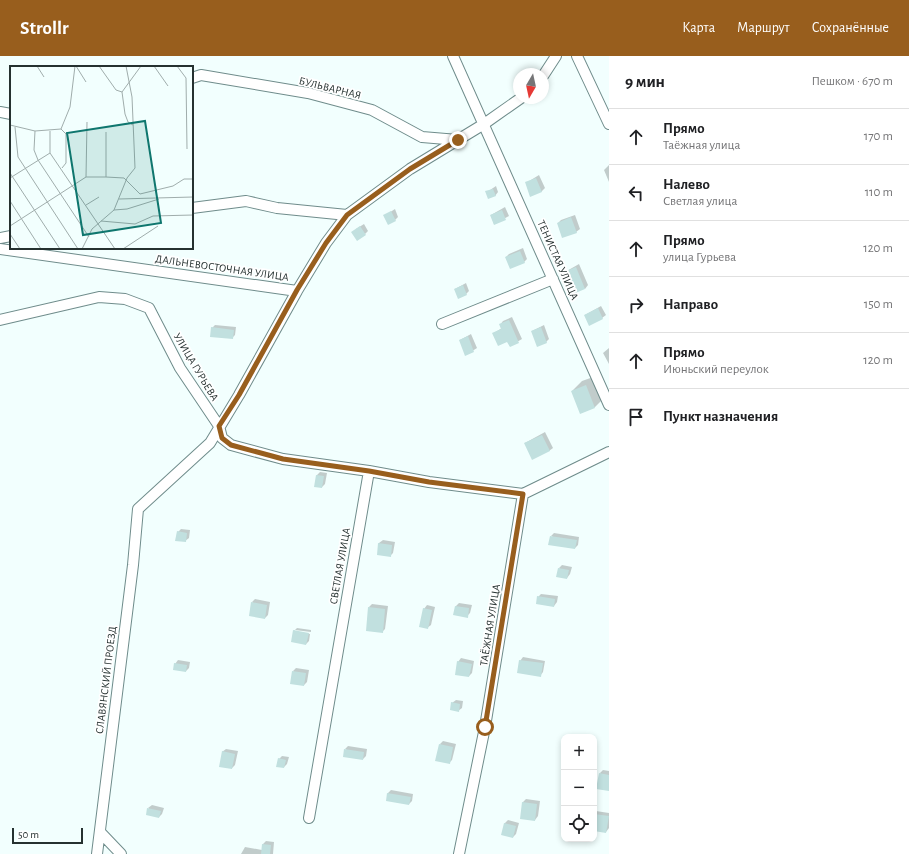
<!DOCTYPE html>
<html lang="ru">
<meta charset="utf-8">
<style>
:root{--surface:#fff;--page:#f2f2f2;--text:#202124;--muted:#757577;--line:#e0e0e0;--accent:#985e1d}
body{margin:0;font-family:"Alegreya Sans",sans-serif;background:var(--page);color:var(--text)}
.controls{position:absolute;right:12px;bottom:12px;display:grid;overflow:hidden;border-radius:8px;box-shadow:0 2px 6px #0003}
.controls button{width:36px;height:36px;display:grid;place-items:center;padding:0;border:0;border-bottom:1px solid var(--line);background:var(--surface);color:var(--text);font:20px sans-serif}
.compass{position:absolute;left:513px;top:12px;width:36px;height:36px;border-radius:50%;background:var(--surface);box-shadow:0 2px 6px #0003;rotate:189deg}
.scale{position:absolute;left:12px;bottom:10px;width:71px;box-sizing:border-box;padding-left:4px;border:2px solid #253130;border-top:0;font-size:11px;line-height:14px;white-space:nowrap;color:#253130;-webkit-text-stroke:3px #fff;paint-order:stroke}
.stop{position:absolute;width:12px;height:12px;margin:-9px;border:3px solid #985e1d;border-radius:50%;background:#fff}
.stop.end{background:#985e1d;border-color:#fff;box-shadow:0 1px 4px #0008}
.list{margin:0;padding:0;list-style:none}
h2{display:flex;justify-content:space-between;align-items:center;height:52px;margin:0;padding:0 16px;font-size:17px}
h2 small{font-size:13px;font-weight:400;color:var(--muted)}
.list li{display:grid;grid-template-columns:26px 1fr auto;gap:12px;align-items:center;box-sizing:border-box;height:56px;padding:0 16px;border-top:1px solid var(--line)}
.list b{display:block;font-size:15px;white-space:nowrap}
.list p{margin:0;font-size:13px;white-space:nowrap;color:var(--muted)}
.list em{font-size:13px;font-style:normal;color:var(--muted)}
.icon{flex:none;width:22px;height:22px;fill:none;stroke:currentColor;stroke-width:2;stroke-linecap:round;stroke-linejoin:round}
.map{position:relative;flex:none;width:609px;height:798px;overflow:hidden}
header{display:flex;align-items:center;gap:24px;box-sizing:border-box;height:56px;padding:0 20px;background:var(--accent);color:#fff}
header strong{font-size:19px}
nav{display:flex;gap:22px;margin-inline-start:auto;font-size:14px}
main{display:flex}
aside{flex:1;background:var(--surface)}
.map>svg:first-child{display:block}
</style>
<header>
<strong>Strollr</strong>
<nav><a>Карта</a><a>Маршрут</a><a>Сохранённые</a></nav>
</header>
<main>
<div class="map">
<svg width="609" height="798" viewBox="0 0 609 798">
<rect width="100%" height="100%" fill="#f2fffe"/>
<!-- shadow -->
<path fill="#0003" d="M609 109V126L604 114Z
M539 119 545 132 541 136 526 127Z
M496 130 498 136 495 140 487 136Z
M505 151 509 160 494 168 491 159Z
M395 153 398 161 395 164 384 160Z
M575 159 580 173 576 176 558 167 561 164Z
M364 168 368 175 365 178 356 173Z
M523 192 527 203 524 206 506 201 509 198Z
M579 208 588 229 585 233 565 216Z
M466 227 469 235 466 238 455 233Z
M601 250 606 259 602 262 585 259Z
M512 261 522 283 510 290 508 285 494 277 502 272 500 269 503 265Z
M215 269 236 271 235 279 232 282 212 272Z
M544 269 549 283 546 286 532 275Z
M471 278 477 292 466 299 460 284Z
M609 292V308L603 297Z
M596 320 605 341 595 351 581 357 572 335 582 325Z
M545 376 553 392 549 395 525 387Z
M320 416 327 417 325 428 322 431 315 430 317 419Z
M181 473 190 474 189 482 185 485 178 476Z
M554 477 579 481 578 489 575 492 551 480Z
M383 484 395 486 393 497 390 500 378 498 379 487Z
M562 509 572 511 570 518 567 522 559 512Z
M541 538 558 540 557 546 554 550 538 541Z
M255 543 270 546 268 559 265 562 252 546Z
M459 547 472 549 470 557 467 560 454 558 456 550Z
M372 548 388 550 385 573 382 576 369 551Z
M427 549 435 551 431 569 427 572 424 553Z
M297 572 311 574V576L295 574Z
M295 574V576L310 578 309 585 306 588 294 575Z
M523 601 545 605 543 616 540 620 520 605Z
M461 602 474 605 472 617 469 620 458 606Z
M178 604 190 606 189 612 186 615 175 608Z
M296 612 309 614 307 626 304 629 293 615Z
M456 644 463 645 462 652 458 655 452 647Z
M443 685 456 688 452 704 449 707 440 688Z
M348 690 367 693 366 700 363 703 345 693Z
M226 693 238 695 235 709 232 712 222 696Z
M282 700 289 701 287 708 284 711 279 703Z
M603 714 609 715V734L600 717Z
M391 734 413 738 412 745 409 748 387 744 388 737Z
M526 743 540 745 538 760 535 764 521 762 523 746Z
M152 749 164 752 162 758 159 761 148 752Z
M596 755 609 757V772L606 776 594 774V756Z
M508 764 519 767 516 778 513 781 504 768Z
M266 785 274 786 273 798H241L245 791 262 794 263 788Z"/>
<!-- building -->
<path fill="#c1e0df" d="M536 122 542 136 530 141 525 126Z
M493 133 496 140 488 143 485 135Z
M502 154 506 164 494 169 490 159Z
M391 155 396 165 388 169 383 159Z
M571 161 577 177 562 182 557 167Z
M360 170 366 179 357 185 351 176Z
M520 195 525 207 510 213 505 201Z
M576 211 585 233 573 238 564 216Z
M463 229 467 239 458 243 454 233Z
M598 252 603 263 589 270 584 259Z
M509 264 519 287 510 291 507 286 498 290 492 277 501 273 499 268Z
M211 271 234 274 233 283 210 281Z
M541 271 547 287 537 291 531 275Z
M468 280 474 296 465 300 459 284Z
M586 329 595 352 580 358 571 335Z
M542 379 550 395 532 404 524 387Z
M316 419 324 420 322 432 314 431Z
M177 475 187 477 186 486 175 485Z
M550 480 577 484 575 493 548 489Z
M378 487 392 489 391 501 377 499Z
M558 512 569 514 567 523 556 521Z
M537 540 555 543 554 551 536 548Z
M251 546 267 549 265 563 249 560Z
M455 550 469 552 468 562 453 559Z
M368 551 385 553 383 577 366 575Z
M423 552 432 554 428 573 419 571Z
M293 574 309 577 306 589 291 586Z
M519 604 543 607 541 621 517 617Z
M457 605 472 608 469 621 455 619Z
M174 607 187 609 186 616 173 614Z
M292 615 306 617 304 630 290 628Z
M451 646 460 648 459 656 450 654Z
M439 688 453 691 450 708 435 705Z
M344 693 364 696 363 704 343 701Z
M222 695 235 698 232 713 219 711Z
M278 702 286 704 284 712 276 711Z
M599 717 609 719V735L596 733Z
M387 737 411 741 409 749 386 745Z
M522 746 537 748 535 765 520 763Z
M147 752 161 755 159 762 146 759Z
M594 758 609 760 606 777 594 775Z
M504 767 516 770 513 782 501 779Z
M262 788 271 789 270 798H261Z"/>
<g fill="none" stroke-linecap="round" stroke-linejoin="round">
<defs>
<path id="minor" d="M453 0 609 349
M577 0 609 68
M543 20 556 0
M192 22 201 19 308 37 372 54 422 81 458 84
M0 56 11 58
M192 152 246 145 277 152 347 159
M0 182 11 180
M0 193 297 235
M0 264 99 241 125 243 149 252 180 312 219 370 222 382 231 389 283 403 369 415
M442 268 553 223
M309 762 369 415 429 426 523 438
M100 776 121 798
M97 798 133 509 138 453 210 387 239 339 297 235 326 187 347 159 410 113 484 68 521 42
M459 798 485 671 523 438 609 396"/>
</defs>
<!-- minor casing -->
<use href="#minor" stroke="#6f8c8b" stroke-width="12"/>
<!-- minor -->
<use href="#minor" stroke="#fff" stroke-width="10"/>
</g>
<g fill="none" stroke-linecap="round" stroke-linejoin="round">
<!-- route -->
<path stroke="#985e1d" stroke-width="5" d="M458 84 410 113 347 159 326 187 297 234 239 339 219 370 222 382 231 389 283 403 369 415 429 426 523 438 485 671"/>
</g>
<g text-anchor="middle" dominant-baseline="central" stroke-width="3.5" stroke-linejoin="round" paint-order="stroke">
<!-- street labels -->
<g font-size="11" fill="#253130" stroke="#fff">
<text transform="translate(330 32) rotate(14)">БУЛЬВАРНАЯ</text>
<text transform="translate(558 204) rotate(66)">ТЕНИСТАЯ УЛИЦА</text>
<text transform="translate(222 212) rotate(8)">ДАЛЬНЕВОСТОЧНАЯ УЛИЦА</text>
<text transform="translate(196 311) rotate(59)">УЛИЦА ГУРЬЕВА</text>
<text transform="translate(340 510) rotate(-80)">СВЕТЛАЯ УЛИЦА</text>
<text transform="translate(490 569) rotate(-81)">ТАЁЖНАЯ УЛИЦА</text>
<text transform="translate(106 624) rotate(-83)">СЛАВЯНСКИЙ ПРОЕЗД</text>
</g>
</g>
<!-- overview -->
<g transform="translate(10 10)">
<rect width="183" height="183" fill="#f2fffe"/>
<path fill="none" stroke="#a0adac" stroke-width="1" d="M27 0 34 11M66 0 76 16M89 0 106 24 112 26M144 0 158 20M167 0 176 12 177 83M0 59 25 65 51 63M123 59 118 56 115 48 112 26 131 0M5 61 8 91 68 183M51 63 60 41 65 0M51 63 56 68V97L52 102M25 65 24 84 28 94 79 171M40 65V87L105 183M0 107 50 183M76 111H96V66M96 111 114 112 130 128 163 120 174 113H183M0 112 40 87M109 133 183 131M0 135 31 183M76 139 89 131M104 144 117 143 149 133M91 155 125 158 143 150 183 149M0 160 76 111 77 56M0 168 10 183M72 183 82 163 104 144 117 112 125 102 122 31 116 0M113 183 148 160"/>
<path fill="#0f766e" fill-opacity="0.15" stroke="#0f766e" stroke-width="2" d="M135 55 151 157 73 169 57 67Z"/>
<rect width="183" height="183" fill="none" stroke="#253130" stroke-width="2"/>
</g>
</svg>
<div class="controls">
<button>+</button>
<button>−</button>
<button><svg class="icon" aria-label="locate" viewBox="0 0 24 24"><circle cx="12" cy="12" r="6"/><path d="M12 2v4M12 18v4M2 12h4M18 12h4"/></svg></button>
</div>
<svg class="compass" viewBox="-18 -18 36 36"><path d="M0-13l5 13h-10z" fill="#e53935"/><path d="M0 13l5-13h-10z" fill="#757577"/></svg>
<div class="scale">50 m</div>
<div class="stop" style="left:485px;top:671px"></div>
<div class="stop end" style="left:458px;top:84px"></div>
</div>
<aside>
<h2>9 мин<small>Пешком · 670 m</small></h2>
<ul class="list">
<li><svg class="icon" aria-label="ahead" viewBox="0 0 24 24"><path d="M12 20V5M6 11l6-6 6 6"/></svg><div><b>Прямо</b><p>Таёжная улица</p></div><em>170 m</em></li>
<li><svg class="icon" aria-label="left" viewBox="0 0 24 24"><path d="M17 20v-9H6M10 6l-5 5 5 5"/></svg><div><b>Налево</b><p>Светлая улица</p></div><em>110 m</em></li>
<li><svg class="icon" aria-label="ahead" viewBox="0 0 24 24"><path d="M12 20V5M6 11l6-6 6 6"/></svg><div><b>Прямо</b><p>улица Гурьева</p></div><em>120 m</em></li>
<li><svg class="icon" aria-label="right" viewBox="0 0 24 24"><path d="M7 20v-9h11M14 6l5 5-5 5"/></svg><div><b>Направо</b></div><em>150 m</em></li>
<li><svg class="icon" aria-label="ahead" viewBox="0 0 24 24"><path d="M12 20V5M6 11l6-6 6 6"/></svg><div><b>Прямо</b><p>Июньский переулок</p></div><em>120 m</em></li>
<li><svg class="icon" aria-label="arrive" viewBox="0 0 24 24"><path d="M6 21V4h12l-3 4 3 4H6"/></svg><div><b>Пункт назначения</b></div></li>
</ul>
</aside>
</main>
